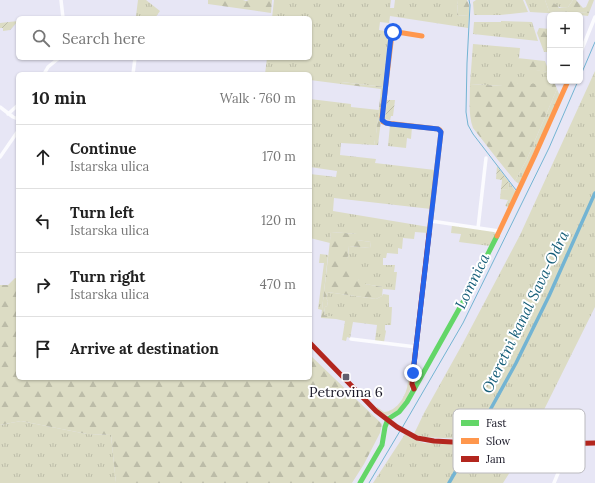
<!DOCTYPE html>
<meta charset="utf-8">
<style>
:root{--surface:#fff;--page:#f2f2f2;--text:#222;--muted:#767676;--line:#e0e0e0}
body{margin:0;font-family:Lora,serif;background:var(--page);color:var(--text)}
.controls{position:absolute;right:12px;top:12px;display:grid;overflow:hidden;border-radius:6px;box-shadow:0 1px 3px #0004}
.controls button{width:36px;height:36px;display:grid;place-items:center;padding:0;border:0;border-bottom:1px solid var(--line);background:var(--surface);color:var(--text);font:20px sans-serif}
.stop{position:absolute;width:12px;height:12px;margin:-9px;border:3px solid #2563eb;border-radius:50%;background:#fff}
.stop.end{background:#2563eb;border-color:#fff;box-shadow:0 1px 4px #0008}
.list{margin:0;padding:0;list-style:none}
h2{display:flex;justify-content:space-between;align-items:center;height:52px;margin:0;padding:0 16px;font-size:17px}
h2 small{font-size:13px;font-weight:400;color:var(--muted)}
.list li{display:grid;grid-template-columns:26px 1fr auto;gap:12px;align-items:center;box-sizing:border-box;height:64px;padding:0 16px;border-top:1px solid var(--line)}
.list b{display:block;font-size:15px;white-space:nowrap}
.list p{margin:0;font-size:13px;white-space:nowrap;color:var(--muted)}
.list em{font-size:13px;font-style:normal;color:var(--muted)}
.icon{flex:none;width:22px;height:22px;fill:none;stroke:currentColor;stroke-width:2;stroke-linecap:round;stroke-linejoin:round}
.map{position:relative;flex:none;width:595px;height:483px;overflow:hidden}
.search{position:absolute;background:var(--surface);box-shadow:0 1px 3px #0004;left:16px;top:16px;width:296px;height:44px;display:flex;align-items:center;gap:10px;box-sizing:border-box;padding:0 14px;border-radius:6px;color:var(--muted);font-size:15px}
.panel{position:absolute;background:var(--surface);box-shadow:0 1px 3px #0004;left:16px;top:72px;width:296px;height:308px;border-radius:6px}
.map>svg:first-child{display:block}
</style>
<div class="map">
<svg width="595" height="483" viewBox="0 0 595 483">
<defs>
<pattern id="grass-tufts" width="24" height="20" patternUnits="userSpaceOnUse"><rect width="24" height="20" fill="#dcdcc4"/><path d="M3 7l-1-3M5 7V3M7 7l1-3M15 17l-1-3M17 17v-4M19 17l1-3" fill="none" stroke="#bcbca8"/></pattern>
<pattern id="forest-firs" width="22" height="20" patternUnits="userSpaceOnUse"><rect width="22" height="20" fill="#dcdcc4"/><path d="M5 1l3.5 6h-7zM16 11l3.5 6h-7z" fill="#bcbca8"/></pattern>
<pattern id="garden-furrows" width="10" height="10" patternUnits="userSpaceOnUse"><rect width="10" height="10" fill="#dcdcc4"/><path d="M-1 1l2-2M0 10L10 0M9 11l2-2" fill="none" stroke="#bcbca8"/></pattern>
</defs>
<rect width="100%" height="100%" fill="#e7e6f5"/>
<!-- grass -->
<path fill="url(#grass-tufts)" d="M138 0H146L160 11 155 18H140L136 16Z
M274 0H391L390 8H394L395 0H458L457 15 469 16 468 28 390 16 389 23 380 22 379 30 391 32 385 87 342 82 341 84 310 80V74H265L267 58H310V18H272Z
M476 0H523L528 12 500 15H474L473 2Z
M525 0H545L549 11 589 13 588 16 580 15 530 12Z
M553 0H574H573L568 7C561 8 559 8 553 3Z
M501 21 532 22 538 41 473 34 474 22H501Z
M473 44 520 48 519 58H518L517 67 549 72 550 81H554L555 84H518L505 81V84L503 86 470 84Z
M595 71V307L528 442 424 437 414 434 424 413 463 343 520 235Z
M557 89 560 96 519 184 515 181 527 159Z
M310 99 351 104V107L379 110 376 134H371L375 140 374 145 341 143 340 155 376 159 375 163 435 170 431 209 334 198 333 211 429 227 428 233 415 232 414 239 403 238 402 249 398 248V254L387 253 386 258H383V265H395L394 272H397L395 290 383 289V287L365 284 358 279 344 265 348 256 349 246 370 248 371 242 357 240V234L331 232 330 243 310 238V174L336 177 337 171 310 167Z
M390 125 412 127 411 139 407 138 406 148 388 146Z
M509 182 516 192 509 207 505 206 508 200 500 199 501 189 508 190Z
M452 225 494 231 495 234 490 246 459 242 461 234 451 233Z
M320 254 328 255 322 310 318 309 324 263H319Z
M327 292 376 299 382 296 383 294 389 295V307H392L391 325H385V330L386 331 384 342 375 341 377 325 353 322 350 338 347 337 346 341 342 340 345 321 336 319V318L324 315 325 307 327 306 328 301 326 298Z
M413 349H415C413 369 415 393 399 409 396 412 390 414 386 416L376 409 377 407 384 412C396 411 404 399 407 388 408 383 408 378 410 373Z
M21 421 87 434 111 435 116 483H0V425Z
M405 434 413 439 424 443 526 447 503 483H373Z"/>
<!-- forest -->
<path fill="url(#forest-firs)" d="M208 0H243L246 1 249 0H272L271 13 208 4Z
M458 0H467L469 5V16L457 15Z
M545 0H553V3L557 5 559 8 568 7 573 0H576L583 8 586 7 589 0H594L589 13 549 11Z
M539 28 550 29V52H544L537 33Z
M517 58 545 61 549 72 516 68Z
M505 81H515L518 84H555L557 89 527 159 515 181 498 160 473 128C468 114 470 99 470 84L502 86 503 84H505Z
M341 82 385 87 378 145H374L375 140H370L371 134H376L381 89 341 84Z
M331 232 357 234V240L371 242 370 248 349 246 348 256 345 265 359 270 358 279 365 281V284L383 287 382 296 376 299 327 292 326 298 328 301 327 306 325 307 324 315 336 317V319L321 318Z
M15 278 18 279V378H310V355L382 424 380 433 364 464 352 483H116L111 435 87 434 21 421 0 425V285H8Z"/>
<!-- garden -->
<path fill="url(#garden-furrows)" d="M18 21 10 30 3 31V28H0V23Z
M387 100H395L393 116H391L390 120 385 119Z
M497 166 509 182 508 190 501 189 502 180 496 179Z"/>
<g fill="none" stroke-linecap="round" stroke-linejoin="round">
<!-- stream -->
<path stroke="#73b4d3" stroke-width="1" d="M469 0 470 5 467 63 466 112 468 125 473 134 516 190
M580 77 595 42
M402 428 463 323 549 148 578 81
M369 483 400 431"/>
<!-- canal -->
<path stroke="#73b4d3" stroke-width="3.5" d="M473 441 516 363 549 296 595 193
M449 483 471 445"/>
<!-- street -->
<path stroke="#fbfbfe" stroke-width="3.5" d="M61 0 63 18
M580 54 595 17
M44 74 48 67 59 58
M133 74 135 58
M0 107 13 117 18 119
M8 114 18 105
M0 157 18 131
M431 221 499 231
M478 228 486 158
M351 339 416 347
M554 483 570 444"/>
<!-- fast -->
<path stroke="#63d668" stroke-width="5" d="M360 483 382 445 385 427 388 419 399 412 407 402 468 293 497 236"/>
<!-- slow -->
<path stroke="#ff974d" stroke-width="5" d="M422 36 397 32H393L392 34 382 117 383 122 386 123 438 129 440 130 441 132 429 234
M497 236 535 155 568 81"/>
<!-- jam -->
<path stroke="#b3261e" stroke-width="5" d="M310 343 376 411 397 427 417 438 434 441 506 445 595 443
M414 389 412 384 413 373 429 234"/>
</g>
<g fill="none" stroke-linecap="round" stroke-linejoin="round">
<!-- route -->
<path stroke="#2563eb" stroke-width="5" d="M393 32 391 36 382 120 386 123 391 124 438 129 441 132 413 373"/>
</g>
<!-- markers -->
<rect fill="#605f6e" stroke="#fff" stroke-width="1.5" x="342" y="373" width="8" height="8" rx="2"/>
<g text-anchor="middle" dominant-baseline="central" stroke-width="4" stroke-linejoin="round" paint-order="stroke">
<!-- poi labels -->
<g font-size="14" fill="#181726" stroke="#fff">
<text x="346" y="392">Petrovina 6</text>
</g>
<!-- water labels -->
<g font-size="15" font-style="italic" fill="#165e79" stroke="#fff">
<text transform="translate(472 281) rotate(-64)">Lomnica</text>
<text transform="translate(525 312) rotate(-64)">Oteretni kanal Sava-Odra</text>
</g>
</g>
<!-- legend -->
<rect x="453" y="409" width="132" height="64" rx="6" fill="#fff" stroke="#bab9be" stroke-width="1"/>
<rect x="461" y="420" width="18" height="6" fill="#63d668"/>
<rect x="461" y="438" width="18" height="6" fill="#ff974d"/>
<rect x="461" y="456" width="18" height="6" fill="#b3261e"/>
<g font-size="11" fill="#181726">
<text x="486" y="427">Fast</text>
<text x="486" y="445">Slow</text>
<text x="486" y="463">Jam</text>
</g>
</svg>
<div class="controls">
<button>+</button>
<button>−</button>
</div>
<div class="stop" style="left:393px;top:32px"></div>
<div class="stop end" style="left:413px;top:373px"></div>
<div class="search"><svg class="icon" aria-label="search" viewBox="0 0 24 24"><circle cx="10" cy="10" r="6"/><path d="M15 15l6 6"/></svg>Search here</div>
<section class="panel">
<h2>10 min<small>Walk · 760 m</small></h2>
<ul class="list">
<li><svg class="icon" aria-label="ahead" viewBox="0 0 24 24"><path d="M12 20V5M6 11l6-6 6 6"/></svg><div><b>Continue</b><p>Istarska ulica</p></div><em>170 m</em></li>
<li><svg class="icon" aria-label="left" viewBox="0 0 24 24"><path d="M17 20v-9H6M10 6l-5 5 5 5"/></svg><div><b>Turn left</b><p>Istarska ulica</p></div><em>120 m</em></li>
<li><svg class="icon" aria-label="right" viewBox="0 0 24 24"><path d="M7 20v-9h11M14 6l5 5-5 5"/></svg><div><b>Turn right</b><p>Istarska ulica</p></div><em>470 m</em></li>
<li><svg class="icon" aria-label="arrive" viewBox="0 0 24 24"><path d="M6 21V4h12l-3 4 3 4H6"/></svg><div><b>Arrive at destination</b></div></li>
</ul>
</section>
</div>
